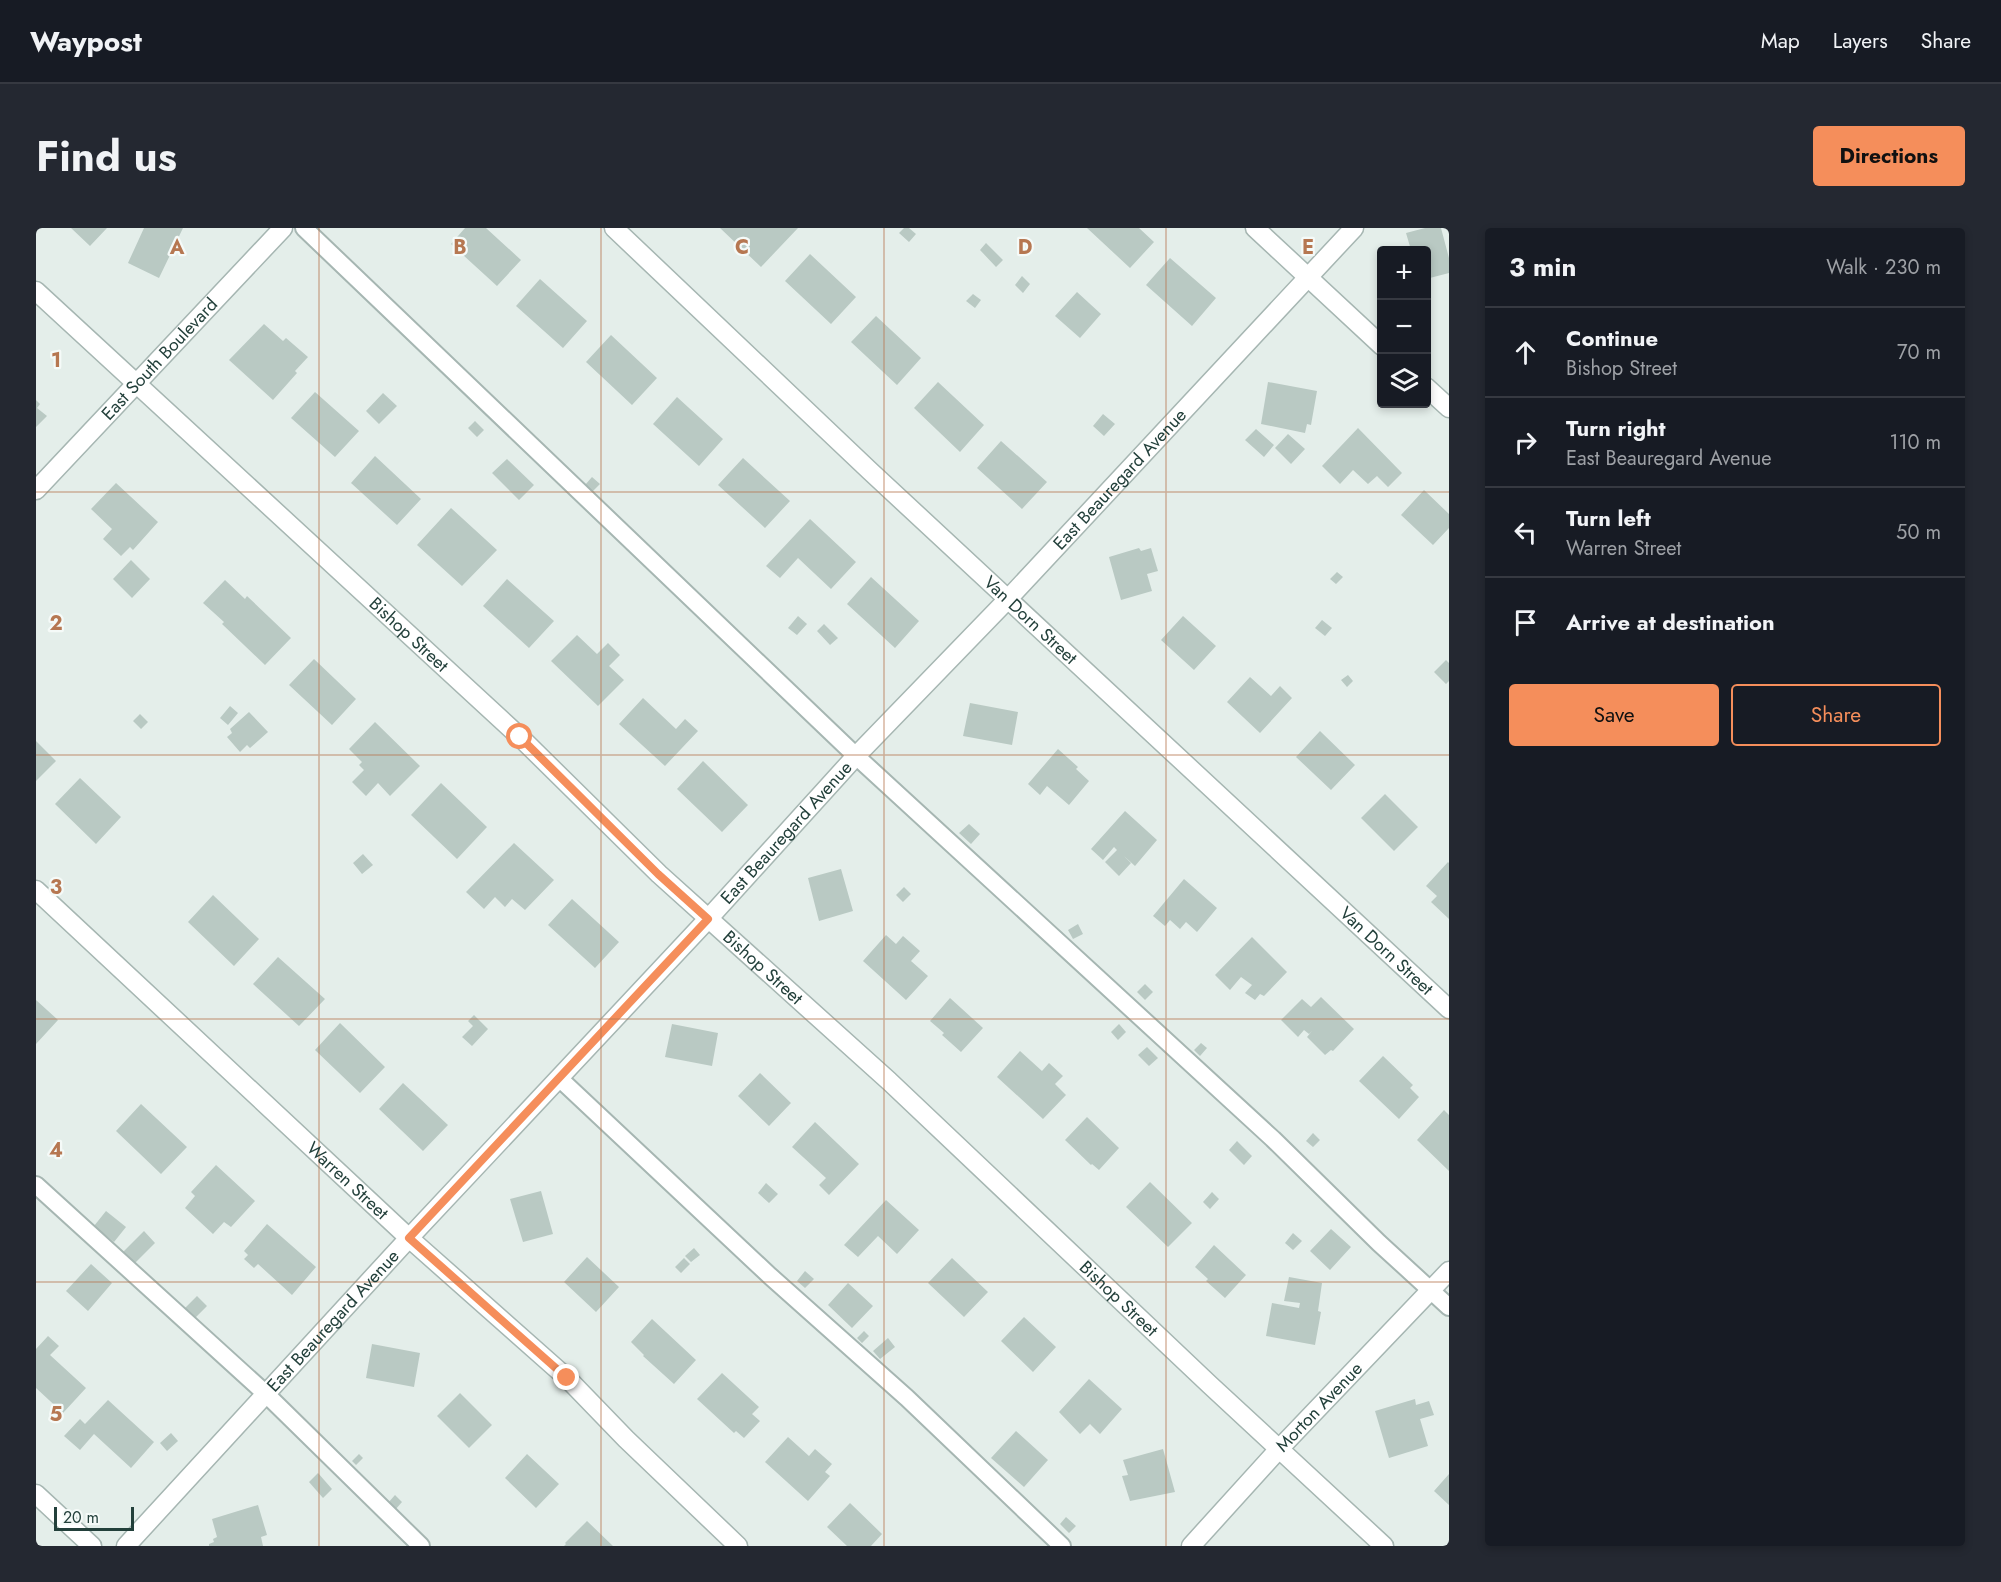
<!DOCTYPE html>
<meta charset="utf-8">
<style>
:root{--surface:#171b24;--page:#242831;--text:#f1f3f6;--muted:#9ea1a6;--line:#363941;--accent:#f58e5b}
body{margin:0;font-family:Jost,sans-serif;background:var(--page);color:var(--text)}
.controls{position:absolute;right:18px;top:18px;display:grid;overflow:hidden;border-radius:6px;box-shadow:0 3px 9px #0003}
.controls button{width:54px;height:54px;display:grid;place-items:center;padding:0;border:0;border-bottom:2px solid var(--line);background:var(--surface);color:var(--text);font:30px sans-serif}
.scale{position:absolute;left:18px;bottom:15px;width:80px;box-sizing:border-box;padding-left:6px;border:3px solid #23403b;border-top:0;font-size:16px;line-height:21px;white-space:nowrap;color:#23403b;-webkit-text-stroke:4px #f5faf8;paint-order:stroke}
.stop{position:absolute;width:18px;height:18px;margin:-14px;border:4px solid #f58e5b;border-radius:50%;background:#fff}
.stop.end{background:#f58e5b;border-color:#fff;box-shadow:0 2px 6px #0008}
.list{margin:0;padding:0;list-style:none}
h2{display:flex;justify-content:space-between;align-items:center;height:78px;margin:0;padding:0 24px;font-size:26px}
h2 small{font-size:20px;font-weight:400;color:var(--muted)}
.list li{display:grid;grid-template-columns:39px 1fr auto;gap:18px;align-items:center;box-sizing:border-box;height:90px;padding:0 24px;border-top:2px solid var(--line)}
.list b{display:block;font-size:22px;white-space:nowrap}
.list p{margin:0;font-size:20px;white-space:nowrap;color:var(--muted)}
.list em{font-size:20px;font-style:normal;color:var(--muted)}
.actions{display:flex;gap:12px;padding:18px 24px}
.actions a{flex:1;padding:14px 0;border:2px solid var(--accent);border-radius:6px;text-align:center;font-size:21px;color:var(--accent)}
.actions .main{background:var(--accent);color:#111}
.icon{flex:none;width:33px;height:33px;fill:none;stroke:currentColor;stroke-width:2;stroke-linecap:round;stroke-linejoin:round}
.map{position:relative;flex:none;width:1413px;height:1318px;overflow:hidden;border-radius:6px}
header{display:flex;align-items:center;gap:36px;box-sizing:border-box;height:84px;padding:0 30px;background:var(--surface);border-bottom:2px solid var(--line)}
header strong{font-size:28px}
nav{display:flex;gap:33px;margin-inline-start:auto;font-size:21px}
.intro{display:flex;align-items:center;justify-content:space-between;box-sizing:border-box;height:144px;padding:0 36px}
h1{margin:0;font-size:42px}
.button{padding:15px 27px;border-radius:6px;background:var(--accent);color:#111;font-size:21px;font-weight:700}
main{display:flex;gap:36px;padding:0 36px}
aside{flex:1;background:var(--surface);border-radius:6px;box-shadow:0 3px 9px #0003}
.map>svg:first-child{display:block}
</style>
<header>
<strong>Waypost</strong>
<nav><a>Map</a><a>Layers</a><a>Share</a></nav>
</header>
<div class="intro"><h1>Find us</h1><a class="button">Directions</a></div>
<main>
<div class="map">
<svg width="1413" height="1318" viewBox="0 0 1413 1318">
<rect width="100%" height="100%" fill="#e4eeea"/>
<!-- building -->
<path fill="#b9c9c3" d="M35 0H71L54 18Z
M108 0H147L123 50 92 35Z
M429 0H450L485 32 461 58 415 16Z
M684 0H762L725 39Z
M868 0H873L880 6 873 14 863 5Z
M1051 0H1103L1118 14 1094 40Z
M1389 0H1405L1413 30V45L1390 51V22H1375L1370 5Z
M950 15 967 32 960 39 944 22Z
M774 26 820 69 795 96 749 53Z
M1134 30 1180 70 1156 98 1110 57Z
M986 48 994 56 987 65 979 57Z
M504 51 551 93 527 120 480 78Z
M1041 64 1065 86 1044 110 1019 88Z
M937 66 945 72 939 80 930 73Z
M840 88 885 130 861 157 815 114Z
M228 96 247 113 250 110 272 129 259 143 261 145 237 172 193 132Z
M575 107 621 150 596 177 550 134Z
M902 154 948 197 924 224 878 180Z
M1232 154 1281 163 1275 197 1271 196 1269 205 1225 196Z
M279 164 323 203 299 229 255 190Z
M347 165 361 178 343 196 330 183Z
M641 169 687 211 663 238 617 196Z
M0 172 4 176 1 180 11 188 0 199Z
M1067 186 1079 196 1068 208 1057 198Z
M439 193 448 202 441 209 432 200Z
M1322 200 1366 245 1352 259 1341 248 1332 256 1317 242 1304 256 1286 238Z
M1220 201 1238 217 1228 229 1209 212Z
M1252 206 1269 221 1255 236 1239 220Z
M965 213 1011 254 986 281 941 240Z
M339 228 385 271 361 297 315 255Z
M707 230 754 273 729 300 682 257Z
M471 231 498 257 483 272 456 245Z
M556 249 564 256 556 264 549 257Z
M80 255 122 294 97 322 94 319 85 328 67 311 76 301 55 281Z
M1388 262 1413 286V300L1397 317 1365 287Z
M415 280 461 322 426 358 381 317Z
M774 291 820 334 795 361 762 330 744 350 730 338Z
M1103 320 1105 323 1115 320 1122 343 1111 346 1116 363 1085 372 1073 329Z
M95 332 114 351 96 370 77 351Z
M1301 344 1307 349 1300 356 1294 351Z
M835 349 883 393 859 420 811 376Z
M471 351 518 393 493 420 447 378Z
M189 352 209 371 211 368 255 410 229 437 186 396 188 394 167 375Z
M762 388 771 396 761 407 752 400Z
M1147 388 1180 418 1158 442 1125 412Z
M1286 392 1296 400 1289 408 1279 400Z
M788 396 802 410 794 417 781 403Z
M541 407 561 426 572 415 584 427 573 438 588 452 562 478 515 433Z
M278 431 320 471 296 497 253 457Z
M1410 432 1413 435V453L1410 456 1398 444Z
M1312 447 1317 453 1311 459 1305 452Z
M1214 449 1235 468 1244 458 1256 470 1224 505 1191 474Z
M607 470 640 501 649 491 662 503 629 538 583 496Z
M934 475 982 484 976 517 927 508Z
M194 478 202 485 192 497 184 490Z
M213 484 232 504 214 520 211 517 204 524 191 509 196 505 194 501Z
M104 486 112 494 105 501 97 493Z
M339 494 384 538 354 568 342 555 330 568 316 554 328 542 323 537 326 534 313 521Z
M1284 503 1319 537 1295 562 1260 529Z
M0 513 20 533 0 553Z
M1022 521 1042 539 1040 541 1053 553 1033 577 1011 558 1004 567 992 556Z
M667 533 712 577 686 604 641 561Z
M44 550 85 589 60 616 19 576Z
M405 555 451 599 421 631 375 587Z
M1349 566 1382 599 1358 623 1325 590Z
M1089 583 1121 612 1099 638 1088 628 1095 635 1083 648 1069 634 1081 622 1078 619 1067 632 1055 621Z
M933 596 944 606 935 616 923 605Z
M478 615 518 652 489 682 476 671 469 679 459 669 448 681 430 664Z
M327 626 337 637 326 646 317 635Z
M1412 634 1413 635V691L1395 674 1401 668 1390 658Z
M805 641 817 683 783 693 772 650Z
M1148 651 1181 680 1161 704 1150 694 1144 701 1134 692 1129 698 1117 688Z
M868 659 875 666 867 674 860 667Z
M177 667 223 711 198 738 152 694Z
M536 671 583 714 559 740 512 697Z
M1042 696 1047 706 1037 711 1032 702Z
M850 707 860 716 867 708 884 723 875 733 892 748 870 772 827 733Z
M1216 709 1251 744 1228 768 1224 766 1219 772 1209 765 1216 757 1205 749 1194 762 1179 747Z
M242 729 289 771 263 798 217 756Z
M1109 756 1117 764 1109 772 1101 764Z
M1285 769 1318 801 1297 823 1295 822 1289 827 1271 809 1276 803 1273 806 1268 802 1262 809 1245 792 1266 771 1275 779Z
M914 770 947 800 925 824 906 807 908 805 894 793Z
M0 772 22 792 0 816Z
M438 787 452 801 436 818 426 809 437 798 432 793Z
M304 795 349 839 324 865 279 822Z
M636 796 682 805 676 838 629 829Z
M1083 796 1090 804 1082 812 1075 804Z
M1165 815 1171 820 1164 828 1158 822Z
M1111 819 1122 830 1113 838 1102 827Z
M984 823 1006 843 1013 835 1027 848 1019 856 1030 867 1007 891 961 849Z
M1347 828 1377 857 1374 860 1383 869 1363 891 1323 853Z
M724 845 755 875 733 898 702 868Z
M367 855 412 897 387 923 343 881Z
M105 876 151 919 125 946 80 903Z
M1408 882 1413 887V943L1381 912Z
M1051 889 1083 920 1063 942 1056 936 1055 937 1029 912Z
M779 894 823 936 793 967 783 957 790 950 756 919Z
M1277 905 1284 912 1277 919 1270 913Z
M1201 913 1216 928 1208 937 1193 922Z
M180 937 219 973 195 999 188 994 177 1006 149 980 159 968 155 964Z
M1114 954 1156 995 1132 1019 1090 979Z
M730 955 742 966 733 975 722 965Z
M505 963 517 1006 487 1014 474 971Z
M1176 964 1183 971 1174 981 1167 974Z
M850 972 883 1002 861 1026 842 1008 822 1029 808 1017Z
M70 983 90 999 78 1014 58 998Z
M231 996 280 1039 256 1067 222 1036 218 1040 208 1031 212 1027 208 1023Z
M1295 1001 1315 1019 1294 1042 1274 1023Z
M108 1003 119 1015 97 1037 86 1025Z
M1257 1005 1266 1013 1257 1022 1249 1015Z
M1178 1017 1210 1047 1189 1070 1170 1053 1172 1051 1159 1039Z
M658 1020 664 1027 655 1034 649 1028Z
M551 1029 583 1059 560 1084 528 1054Z
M648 1030 654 1036 645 1045 639 1039Z
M916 1030 952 1064 928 1089 892 1055Z
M55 1036 76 1055 52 1083 30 1063Z
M769 1043 778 1051 769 1060 761 1053Z
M1253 1049 1286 1055 1282 1083 1285 1084 1279 1117 1230 1108 1236 1075 1263 1080 1264 1075 1248 1073Z
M812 1055 837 1078 816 1100 792 1077Z
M161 1068 171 1078 159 1090 149 1080Z
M988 1089 1020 1119 997 1144 965 1113Z
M616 1091 660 1132 638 1156 607 1128 608 1127 595 1114Z
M828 1103 833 1108 826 1115 821 1110Z
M12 1108 23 1118 14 1127 50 1160 27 1185 0 1160V1121Z
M852 1110 859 1119 844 1131 837 1123Z
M336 1116 384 1125 378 1159 330 1150Z
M686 1145 723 1179 716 1186 724 1193 708 1210 700 1203 698 1205 661 1171Z
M1053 1151 1086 1181 1064 1206 1054 1196 1044 1206 1023 1184Z
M424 1165 456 1197 433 1220 401 1188Z
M1379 1171 1380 1177 1393 1173 1398 1187 1384 1191 1392 1218 1353 1230 1339 1183Z
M72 1172 118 1214 95 1240 58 1206 44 1222 28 1208 44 1191 49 1196Z
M980 1203 1012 1232 988 1259 955 1230Z
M135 1205 142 1213 131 1223 124 1215Z
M752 1209 773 1228 779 1221 796 1236 789 1244 794 1248 772 1273 729 1234Z
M1127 1221 1139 1264 1094 1273 1086 1248 1092 1247 1087 1232Z
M323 1226 327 1230 320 1237 316 1233Z
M491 1226 523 1256 500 1280 469 1250Z
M282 1245 296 1261 287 1270 273 1254Z
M1413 1246V1277L1398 1263Z
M359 1267 366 1274 359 1282 352 1275Z
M814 1275 846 1306 835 1318H811L791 1299Z
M222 1277 231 1307 225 1309 227 1318H173V1316L178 1314 177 1311 181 1309 176 1291Z
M1030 1289 1040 1298 1033 1305 1024 1296Z
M551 1293 577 1318H528L530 1316 529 1315Z"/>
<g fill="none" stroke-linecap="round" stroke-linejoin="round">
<defs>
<path id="service" d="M268 0 820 528 1237 911 1343 1015 1413 1079
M523 850 734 1048 871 1170 1026 1318
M0 957 230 1166 385 1318"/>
<g id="minor">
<path id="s1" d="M578 0 834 243 1413 781"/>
<path d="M1219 0 1346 118"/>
<path id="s2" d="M0 63 484 509 623 646 853 853 1174 1157 1348 1318"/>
<path d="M1390 159 1413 180"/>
<path id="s3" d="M0 262 247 0"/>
<path id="s4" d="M0 662 373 1010 531 1150 590 1211 702 1318"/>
<path d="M0 1266 56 1318"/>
<path id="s5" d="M90 1318 373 1010 672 691 820 528 972 371 1318 0"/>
<path id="s6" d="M1155 1318 1243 1221 1413 1043"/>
</g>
</defs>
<!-- service casing -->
<use href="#service" stroke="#a6b6b2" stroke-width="20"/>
<!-- minor casing -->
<use href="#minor" stroke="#a6b6b2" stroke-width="21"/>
<!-- service -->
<use href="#service" stroke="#fff" stroke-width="16"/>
<!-- minor -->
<use href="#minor" stroke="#fff" stroke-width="18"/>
</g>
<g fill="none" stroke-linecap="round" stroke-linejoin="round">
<!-- route -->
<path stroke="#f58e5b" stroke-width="8" d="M484 509 622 646 672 691 373 1010 531 1150"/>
</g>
<!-- grid -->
<path fill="none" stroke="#b67751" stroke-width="1.5" stroke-opacity="0.55" d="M283 0V1318M565 0V1318M848 0V1318M1130 0V1318M0 264H1413M0 527H1413M0 791H1413M0 1054H1413"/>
<g text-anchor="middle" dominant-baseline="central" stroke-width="4.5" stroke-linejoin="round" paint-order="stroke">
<!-- street labels -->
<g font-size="18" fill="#23403b" stroke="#f5faf8">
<text stroke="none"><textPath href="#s3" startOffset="180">East South Boulevard</textPath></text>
<text stroke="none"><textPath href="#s5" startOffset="1458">East Beauregard Avenue</textPath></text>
<text stroke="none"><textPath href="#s1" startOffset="572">Van Dorn Street</textPath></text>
<text stroke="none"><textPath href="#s2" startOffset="507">Bishop Street</textPath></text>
<text stroke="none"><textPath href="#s5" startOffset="972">East Beauregard Avenue</textPath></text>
<text stroke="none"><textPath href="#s1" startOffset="1058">Van Dorn Street</textPath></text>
<text stroke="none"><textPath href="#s2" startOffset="993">Bishop Street</textPath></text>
<text stroke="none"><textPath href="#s4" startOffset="426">Warren Street</textPath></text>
<text stroke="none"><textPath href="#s2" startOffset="1479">Bishop Street</textPath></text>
<text stroke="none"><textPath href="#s5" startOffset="306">East Beauregard Avenue</textPath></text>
<text stroke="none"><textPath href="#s6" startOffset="189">Morton Avenue</textPath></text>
</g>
</g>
<g font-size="20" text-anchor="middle" font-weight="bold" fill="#b67751" stroke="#f5faf8" stroke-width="4.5" stroke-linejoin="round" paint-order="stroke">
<text x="141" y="26">A</text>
<text x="424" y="26">B</text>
<text x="706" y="26">C</text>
<text x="989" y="26">D</text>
<text x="1272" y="26">E</text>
<text x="20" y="139">1</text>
<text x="20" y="402">2</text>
<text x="20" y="666">3</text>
<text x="20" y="929">4</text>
<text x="20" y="1193">5</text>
</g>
</svg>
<div class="controls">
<button>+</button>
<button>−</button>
<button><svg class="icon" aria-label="layers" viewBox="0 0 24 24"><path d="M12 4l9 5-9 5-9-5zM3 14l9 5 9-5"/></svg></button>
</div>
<div class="scale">20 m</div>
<div class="stop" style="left:484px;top:509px"></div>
<div class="stop end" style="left:531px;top:1150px"></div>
</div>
<aside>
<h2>3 min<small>Walk · 230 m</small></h2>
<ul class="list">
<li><svg class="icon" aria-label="ahead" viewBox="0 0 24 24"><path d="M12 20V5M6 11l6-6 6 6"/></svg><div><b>Continue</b><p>Bishop Street</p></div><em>70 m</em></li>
<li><svg class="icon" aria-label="right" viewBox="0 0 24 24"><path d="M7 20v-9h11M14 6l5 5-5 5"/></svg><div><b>Turn right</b><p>East Beauregard Avenue</p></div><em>110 m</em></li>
<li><svg class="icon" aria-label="left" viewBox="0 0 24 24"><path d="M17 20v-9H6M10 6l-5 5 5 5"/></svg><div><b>Turn left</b><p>Warren Street</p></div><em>50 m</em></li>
<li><svg class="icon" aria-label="arrive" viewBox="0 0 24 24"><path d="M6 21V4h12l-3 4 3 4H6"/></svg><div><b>Arrive at destination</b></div></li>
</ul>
<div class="actions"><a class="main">Save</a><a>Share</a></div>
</aside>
</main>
